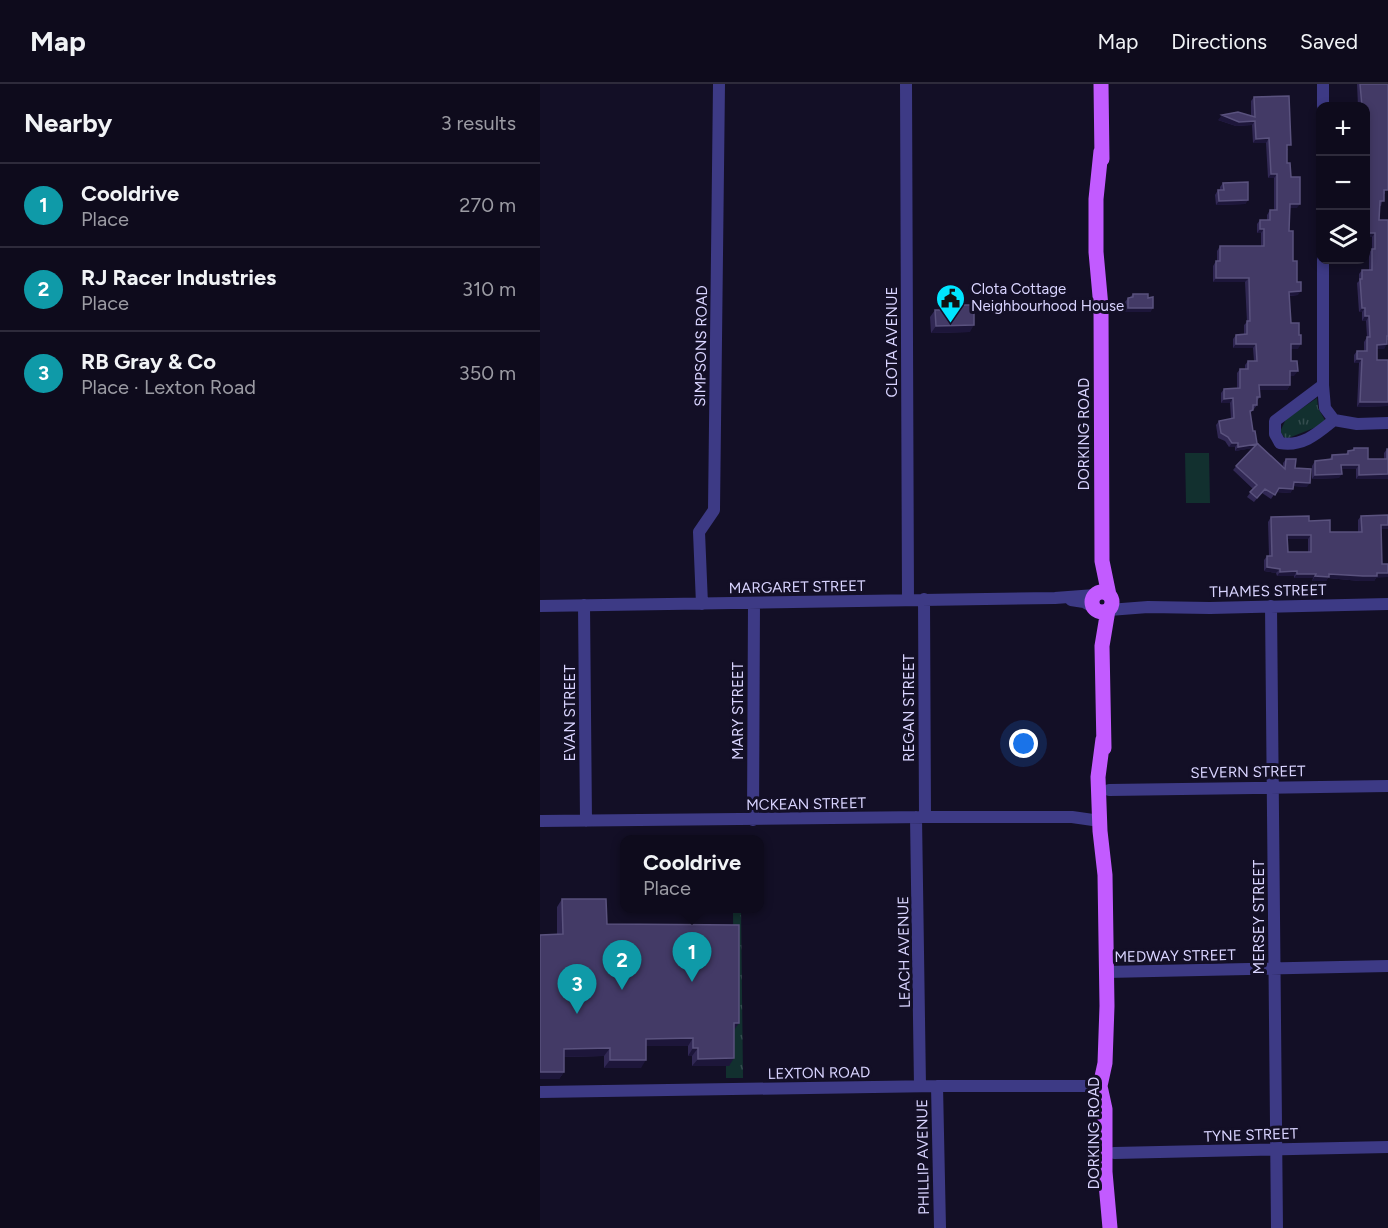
<!DOCTYPE html>
<meta charset="utf-8">
<style>
:root{--surface:#0e0b1c;--page:#1c1929;--text:#f1f3f6;--muted:#9b9ba3;--line:#2e2b3b;--accent:#8c9099}
body{margin:0;font-family:Figtree,sans-serif;background:var(--page);color:var(--text)}
.controls{position:absolute;right:18px;top:18px;display:grid;overflow:hidden;border-radius:12px;box-shadow:0 3px 9px #0003}
.controls button{width:54px;height:54px;display:grid;place-items:center;padding:0;border:0;border-bottom:2px solid var(--line);background:var(--surface);color:var(--text);font:30px sans-serif}
.you{position:absolute;left:484px;top:660px;width:21px;height:21px;margin:-15px;border:4px solid #fff;border-radius:50%;background:#1a73e8;box-shadow:0 0 0 9px #1a73e833}
.badge{display:grid;place-items:center;width:39px;height:39px;border-radius:50%;background:var(--accent);color:#fff;font-size:20px;font-weight:700}
.pin{position:absolute;translate:-50% -50px;filter:drop-shadow(0 2px 3px #0008)}
.pin::after{content:'';position:absolute;top:32px;width:21px;height:18px;background:inherit;clip-path:polygon(0 0,100% 0,50% 100%)}
.popup{position:absolute;left:80px;top:751px;width:144px;height:78px;box-sizing:border-box;display:grid;place-content:center;border-radius:12px;background:var(--surface);filter:drop-shadow(0 2px 4px #0005);font-size:20px;white-space:nowrap;color:var(--muted)}
.popup b{font-size:22px;color:var(--text)}
.popup::after{content:'';position:absolute;left:50%;top:100%;margin-left:-12px;border:12px solid transparent;border-top-color:var(--surface)}
.list{margin:0;padding:0;list-style:none}
h2{display:flex;justify-content:space-between;align-items:center;height:78px;margin:0;padding:0 24px;font-size:26px}
h2 small{font-size:20px;font-weight:400;color:var(--muted)}
.list li{display:grid;grid-template-columns:39px 1fr auto;gap:18px;align-items:center;box-sizing:border-box;height:84px;padding:0 24px;border-top:2px solid var(--line)}
.list b{display:block;font-size:22px;white-space:nowrap}
.list p{margin:0;font-size:20px;white-space:nowrap;color:var(--muted)}
.list em{font-size:20px;font-style:normal;color:var(--muted)}
.icon{flex:none;width:33px;height:33px;fill:none;stroke:currentColor;stroke-width:2;stroke-linecap:round;stroke-linejoin:round}
.map{position:relative;flex:none;width:848px;height:1144px;overflow:hidden}
header{display:flex;align-items:center;gap:36px;box-sizing:border-box;height:84px;padding:0 30px;background:var(--surface);border-bottom:2px solid var(--line)}
header strong{font-size:28px}
nav{display:flex;gap:33px;margin-inline-start:auto;font-size:21px}
main{display:flex}
aside{flex:1;background:var(--surface)}
.map>svg:first-child{display:block}
</style>
<header>
<strong>Map</strong>
<nav><a>Map</a><a>Directions</a><a>Saved</a></nav>
</header>
<main>
<aside>
<h2>Nearby<small>3 results</small></h2>
<ul class="list">
<li><span class="badge" style="background:#0f9aa8">1</span><div><b>Cooldrive</b><p>Place</p></div><em>270 m</em></li>
<li><span class="badge" style="background:#0f9aa8">2</span><div><b>RJ Racer Industries</b><p>Place</p></div><em>310 m</em></li>
<li><span class="badge" style="background:#0f9aa8">3</span><div><b>RB Gray &amp; Co</b><p>Place · Lexton Road</p></div><em>350 m</em></li>
</ul>
</aside>
<div class="map">
<svg width="848" height="1144" viewBox="0 0 848 1144">
<defs>
<pattern id="grass-tufts" width="24" height="20" patternUnits="userSpaceOnUse" patternTransform="scale(1.5)"><rect width="24" height="20" fill="#12302f"/><path d="M3 7l-1-3M5 7V3M7 7l1-3M15 17l-1-3M17 17v-4M19 17l1-3" fill="none" stroke="#344d4e"/></pattern>
</defs>
<rect width="100%" height="100%" fill="#130f26"/>
<!-- grass -->
<path fill="url(#grass-tufts)" d="M777 314 778 324 786 338 784 340 746 355 740 348 746 335Z
M193 825H201L203 994H186V982H189L194 946Z"/>
<!-- park -->
<path fill="#12302f" d="M645 369H669L670 419H646Z"/>
<g fill="none" stroke-linecap="round" stroke-linejoin="round">
<!-- minor -->
<path stroke="#3d3a85" stroke-width="12" d="M366 0 368 515
M783 22V0
M783 176V301L785 324 794 336 817 340 848 339
M783 301 735 337V350L740 359C763 363 778 349 794 336
M384 515 385 733
M531 516 544 518 553 523
M162 520 159 448 174 426 179 0
M44 521 46 737
M0 522 515 514 555 511
M731 522 737 1144
M569 526 608 523 670 524 848 520
M569 706 848 702
M376 733 380 1002
M213 736 214 519
M0 737 385 733H532L560 737
M566 888 848 882
M397 1002 400 1144
M0 1008 397 1002H560
M574 1069 848 1063"/>
<!-- major -->
<path stroke="#c25bff" stroke-width="15" d="M561 0 562 75
M561 67 556 115V168L561 223 562 477 569 511
M552 518a10 10 0 1 1 20 0a10 10 0 1 1-20 0Z
M563 655 558 693 560 747 565 791 567 922 565 979 560 1002 565 1025V1088L570 1144
M564 664 562 562 568 526"/>
</g>
<!-- wall -->
<path fill="#312854" fill-rule="evenodd" d="M817 0H848L845 110H844L841 122H840L839 136H848V256H847L844 265H837V276H848V322L817 323 819 279H814V271L817 267H824V258L827 253 826 237H822V228H819L817 199 819 197V190L822 186H829V169L832 165V153H825V22H818Z
M714 13 748 66H747V79L757 124H749V147L753 177 757 198 758 211 749 212 751 239 758 265H751V277L754 292H750V301L747 306H720V313L717 317V321L714 325H713L710 330 713 347 717 359 743 382V379L746 375 755 384 767 403 754 402 753 405 750 409 736 408 731 415 722 409 714 418 707 413 713 405 693 386 712 364 695 367V363H689L685 357 678 354 676 341 679 337 691 335 690 319H681V309L684 305 697 304V289L700 285H705V281L708 277H714L713 264H693V255L696 251 704 250V241L707 238 705 198H673V182L676 177H677V167L680 162H721V149H717V140L720 136H727V131L730 126H734V94H728L726 59H713L712 41 696 42 678 36 711 32V17Z
M683 99 708 116 705 120 676 121 675 111 678 106H680V103Z
M593 210 608 214 613 224 610 228H585V218L588 214 590 213Z
M416 221 430 248 391 249 390 233 395 226H412Z
M814 364 828 375H844V369L847 365H848V395H816V385H801L799 394 772 395V382L775 377 789 376 792 371H805L808 367 812 366Z
M848 431V445H841L836 494 834 497H820L788 494 786 497H772L773 494H754V492H737L736 489 724 487V476L727 472H729L728 438 731 433 769 437 790 448H818V436L821 432ZM747 455H768V468H748Z
M22 815 67 840 199 939 194 945 189 982H152V972H148V962H106L101 984H64V972L24 973V988L19 995H0V851H17V823Z"/>
<!-- shaded-wall -->
<path fill="#1d163a" d="M682 31 715 37 712 41 696 42 678 36Z
M729 54 726 59H713L716 55Z
M731 90H737L734 94H728Z
M708 116 705 120 676 121 679 117Z
M750 120H760L757 124H746Z
M720 145H724L721 149H717Z
M825 149H835L832 153H825Z
M676 194H709L705 198H673Z
M761 207 758 211 745 212 749 208Z
M588 224H613L610 228H585Z
M822 224H825L822 228H819Z
M825 232H829L826 237H822Z
M434 241 430 248 391 249 396 242Z
M696 260H716L713 264H693Z
M751 260H761L758 265H748Z
M847 260 844 265H834L837 261Z
M817 275H822L819 279H814Z
M750 287H758L754 292H747Z
M719 301H750L747 306H716Z
M693 314 690 319H681L684 315Z
M820 318H848V322L817 323Z
M692 359H698L695 363H689Z
M717 360 714 364 695 367 698 363Z
M801 381H819L816 385H798Z
M802 390 799 394 772 395 775 391Z
M848 390V395H816L819 391Z
M754 398 770 399 767 403 751 402Z
M739 404 753 405 750 409 736 408Z
M841 441H848V445H838Z
M747 451H771L768 455H744Z
M727 483 740 485 736 489 724 487Z
M757 487 754 492H737L740 488Z
M848 489V493L836 494 834 497H820L788 494 786 497H772L775 492 789 490Z
M757 490H776L773 494H754Z
M194 939H199L194 946Z
M153 954 148 962H101L106 955Z
M70 964 64 972 19 973 24 965Z
M153 964H158L152 972H148Z
M194 974 189 982H152L158 975Z
M70 976H106L101 984H64Z
M0 988H24L19 995H0Z"/>
<!-- building -->
<path fill="#433a66" stroke="#5a527e" stroke-width="1.5" fill-rule="evenodd" d="M820 0H848V106H844V117H840L839 136H848V252H847V260L837 261V276H848V318H820L822 275H817V267H827V253H830L829 232H825V224H822L820 195H822V186H832V165H835V149H825V22H822Z
M749 12 751 61H747V79H750L751 93H760V120H750L749 147H753V177H757V198H761V207L749 208 751 239H759V251H761V260H751V277H757L758 287H750V301H719L720 313H717V321H713V326L710 327 713 347H715L717 359 745 385 746 375H756L755 384 771 385 770 399 754 398 753 405 739 404 735 411 725 405 717 414 710 408 717 401 696 382 717 360 698 363V359H692L688 353 681 349 679 337 694 334 693 314 684 315V305L700 304V285H708V277H717L716 260H696V251L707 250V237H710L709 194H676V177H680V162H724V145H720V136H730V126H737V90H731L729 54 716 55 715 37 699 38 682 31 698 28 715 33 714 13Z
M708 98V116L679 117 678 106H684L683 99Z
M593 210H608V214L613 213V224H588V214L593 213Z
M416 221H434V241L396 242 395 226H416Z
M814 364H828V375H847V365H848V390L819 391V381H801L802 390 775 391V377L792 375V371L808 370V367L814 366Z
M848 431V441H841L842 480H848V489H837V492H823L789 490V493L775 492 776 490H757V487L740 488V485L727 483V472H732L731 433 769 432V437L790 436V448H822L821 432ZM747 451H771V468H748Z
M22 815H66L67 840 199 841V939H194V974L158 975V964H153V954L106 955V976H70V964L24 965V988H0V851L23 850Z"/>
<!-- icons -->
<defs>
<symbol id="civic-pin" viewBox="-11 -11 22 30"><path d="M0 17L-7.5 6A9.5 9.5 0 1 1 7.5 6Z" fill="#00e5ff" stroke="#130f26"/><path d="M-.6-6.5H3V-4.5H.6V-3L4-1V1h2V6H-6V1h2V-1L-.6-3ZM-1.2 2.5V6h2.4V2.5Z" fill="#111"/></symbol>
</defs>
<g fill-rule="evenodd">
<use href="#civic-pin" x="394" y="198" width="33" height="45"/>
</g>
<g text-anchor="middle" dominant-baseline="central" stroke-width="6" stroke-linejoin="round" paint-order="stroke">
<!-- poi labels -->
<g font-size="15" fill="#d9d4ff" stroke="#130f26" text-anchor="start">
<text x="431" y="205">Clota Cottage<tspan x="431" dy="17">Neighbourhood House</tspan></text>
</g>
<!-- street labels -->
<g font-size="15" fill="#d9d4ff" stroke="#130f26">
<text transform="translate(352 258) rotate(-90)">CLOTA AVENUE</text>
<text transform="translate(161 262) rotate(-89)">SIMPSONS ROAD</text>
<text transform="translate(544 350) rotate(-90)">DORKING ROAD</text>
<text transform="translate(257 503) rotate(-1)">MARGARET STREET</text>
<text transform="translate(728 507) rotate(-1)">THAMES STREET</text>
<text transform="translate(369 624) rotate(-90)">REGAN STREET</text>
<text transform="translate(198 627) rotate(-90)">MARY STREET</text>
<text transform="translate(30 629) rotate(-90)">EVAN STREET</text>
<text transform="translate(708 688) rotate(-1)">SEVERN STREET</text>
<text transform="translate(266 720) rotate(-1)">MCKEAN STREET</text>
<text transform="translate(719 833) rotate(-90)">MERSEY STREET</text>
<text transform="translate(364 868) rotate(-91)">LEACH AVENUE</text>
<text transform="translate(635 872) rotate(-1)">MEDWAY STREET</text>
<text transform="translate(279 989) rotate(-1)">LEXTON ROAD</text>
<text transform="translate(554 1049) rotate(-90)">DORKING ROAD</text>
<text transform="translate(711 1051) rotate(-2)">TYNE STREET</text>
<text transform="translate(383 1073) rotate(-91)">PHILLIP AVENUE</text>
</g>
</g>
</svg>
<div class="controls">
<button>+</button>
<button>−</button>
<button><svg class="icon" aria-label="layers" viewBox="0 0 24 24"><path d="M12 4l9 5-9 5-9-5zM3 14l9 5 9-5"/></svg></button>
</div>
<div class="you"></div>
<div class="pin badge" style="left:152px;top:898px;background:#0f9aa8">1</div>
<div class="popup"><b>Cooldrive</b>Place</div>
<div class="pin badge" style="left:82px;top:906px;background:#0f9aa8">2</div>
<div class="pin badge" style="left:37px;top:930px;background:#0f9aa8">3</div>
</div>
</main>
